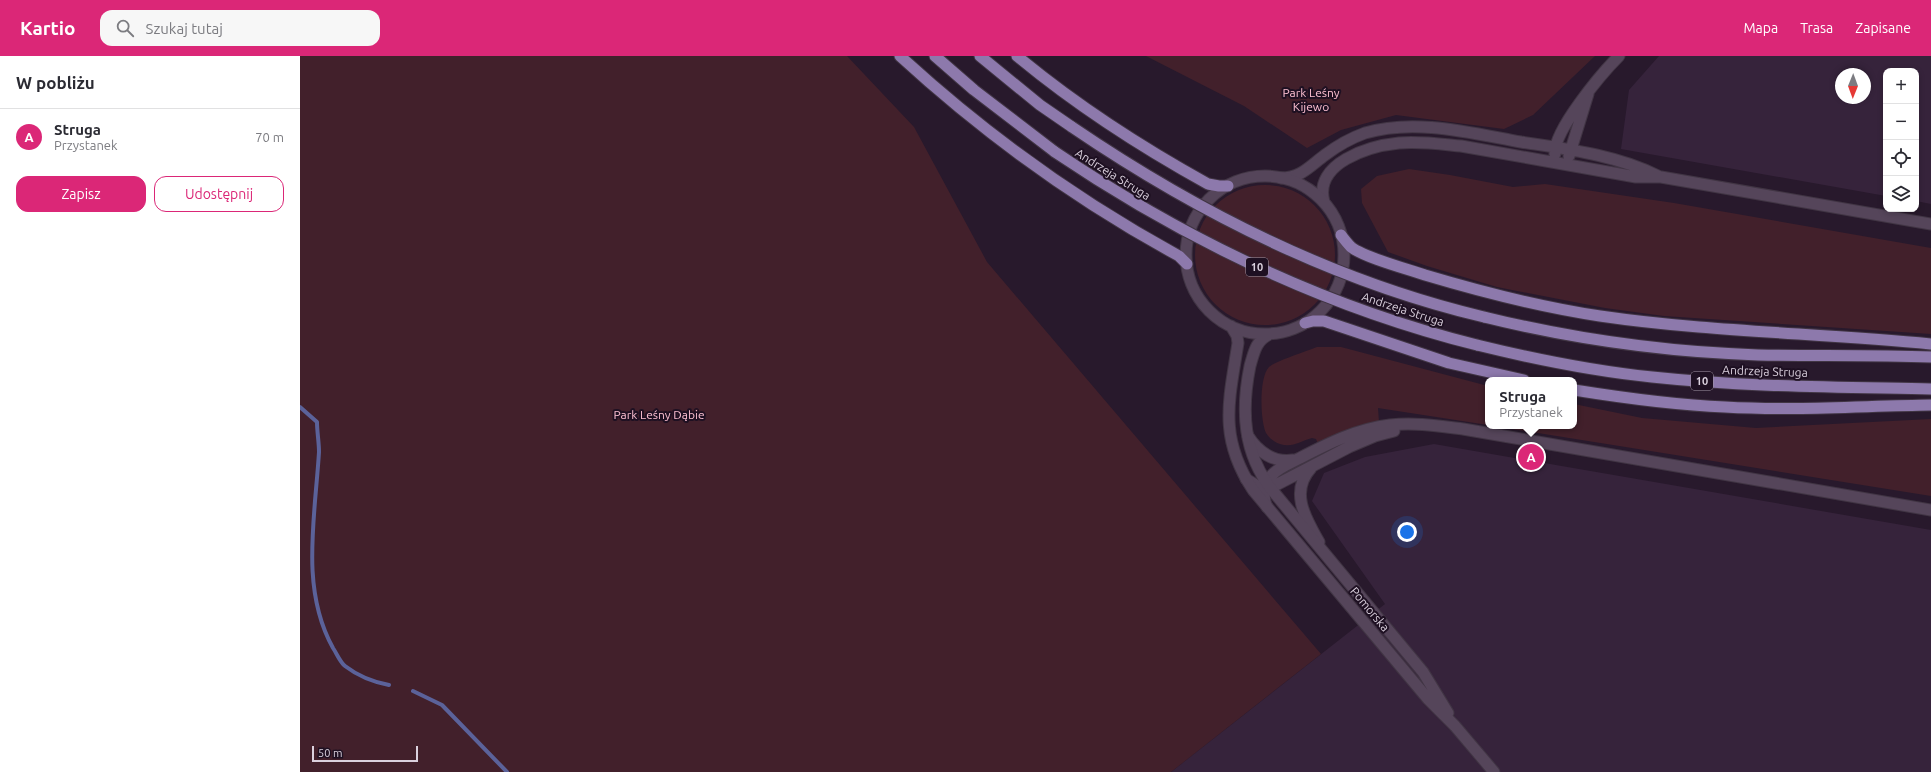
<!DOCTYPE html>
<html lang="pl">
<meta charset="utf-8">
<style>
:root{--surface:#fff;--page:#f7f7f7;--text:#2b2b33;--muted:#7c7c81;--line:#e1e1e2;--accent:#db2777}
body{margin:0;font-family:Ubuntu,sans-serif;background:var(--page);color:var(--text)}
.controls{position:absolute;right:12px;top:12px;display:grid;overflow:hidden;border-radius:8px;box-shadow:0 2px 6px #0003}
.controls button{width:36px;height:36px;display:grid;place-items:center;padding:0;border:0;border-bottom:1px solid var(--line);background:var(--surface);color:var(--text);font:20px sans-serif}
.compass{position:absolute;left:1535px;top:12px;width:36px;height:36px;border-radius:50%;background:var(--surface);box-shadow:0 2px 6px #0003;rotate:181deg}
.scale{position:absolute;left:12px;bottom:10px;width:106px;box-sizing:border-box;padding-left:4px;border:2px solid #dbd1de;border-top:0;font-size:11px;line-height:14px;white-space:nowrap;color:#dbd1de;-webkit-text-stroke:3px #1e1022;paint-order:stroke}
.you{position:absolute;left:1107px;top:476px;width:14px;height:14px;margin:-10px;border:3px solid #fff;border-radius:50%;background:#1a73e8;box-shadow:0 0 0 6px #1a73e833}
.badge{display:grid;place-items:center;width:26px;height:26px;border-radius:50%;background:var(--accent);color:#fff;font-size:13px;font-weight:700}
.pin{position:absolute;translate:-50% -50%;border:2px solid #fff;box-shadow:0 1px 4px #0006}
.popup{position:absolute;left:1185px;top:321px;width:92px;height:52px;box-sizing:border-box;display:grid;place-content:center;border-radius:8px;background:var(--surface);filter:drop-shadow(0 1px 3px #0005);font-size:13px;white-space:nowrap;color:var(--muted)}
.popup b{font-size:15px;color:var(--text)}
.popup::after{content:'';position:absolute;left:50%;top:100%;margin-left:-8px;border:8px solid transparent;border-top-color:var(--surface)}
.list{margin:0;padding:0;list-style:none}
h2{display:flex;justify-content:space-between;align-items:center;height:52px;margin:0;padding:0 16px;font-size:17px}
h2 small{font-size:13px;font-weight:400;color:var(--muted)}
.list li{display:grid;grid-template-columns:26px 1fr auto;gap:12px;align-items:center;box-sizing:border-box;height:56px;padding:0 16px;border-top:1px solid var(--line)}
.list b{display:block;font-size:15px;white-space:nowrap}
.list p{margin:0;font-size:13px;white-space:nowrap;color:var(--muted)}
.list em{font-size:13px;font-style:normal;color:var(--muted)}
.actions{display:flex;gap:8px;padding:12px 16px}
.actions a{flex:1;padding:9px 0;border:1px solid var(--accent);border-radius:12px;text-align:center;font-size:14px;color:var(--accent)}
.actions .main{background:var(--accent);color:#fff}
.icon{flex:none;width:22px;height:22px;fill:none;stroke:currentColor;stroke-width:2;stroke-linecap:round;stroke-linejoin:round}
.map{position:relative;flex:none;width:1631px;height:716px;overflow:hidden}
header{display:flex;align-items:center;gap:24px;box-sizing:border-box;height:56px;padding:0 20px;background:var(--accent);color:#fff}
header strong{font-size:19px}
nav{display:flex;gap:22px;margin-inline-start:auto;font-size:14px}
.search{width:280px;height:36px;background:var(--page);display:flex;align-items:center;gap:10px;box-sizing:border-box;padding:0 14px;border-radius:12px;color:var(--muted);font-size:15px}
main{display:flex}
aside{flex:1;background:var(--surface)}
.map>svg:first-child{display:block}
</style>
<header>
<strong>Kartio</strong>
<div class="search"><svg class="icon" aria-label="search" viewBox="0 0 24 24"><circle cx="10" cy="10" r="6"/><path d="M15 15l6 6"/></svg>Szukaj tutaj</div>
<nav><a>Mapa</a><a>Trasa</a><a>Zapisane</a></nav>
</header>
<main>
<aside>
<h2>W pobliżu<small></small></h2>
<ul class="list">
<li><span class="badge">A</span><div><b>Struga</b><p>Przystanek</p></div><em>70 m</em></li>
</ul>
<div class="actions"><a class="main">Zapisz</a><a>Udostępnij</a></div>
</aside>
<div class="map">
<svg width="1631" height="716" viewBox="0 0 1631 716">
<rect width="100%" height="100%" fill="#28192c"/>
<!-- built -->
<path fill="#36233b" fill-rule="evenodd" d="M1359 0H1631V148L1616 145V15H1586V140L1321 93 1329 34ZM1541 18H1565V42H1541Z
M1134 388 1631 474V716H871L1085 548 1012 445 1024 417 1065 401Z"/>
<!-- green -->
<path fill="#42202b" d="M0 0H547L614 71 687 206 1021 598 871 716H0Z
M846 0H1295L1233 59 1204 73 1096 59 1041 74 1007 92 944 50Z
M1109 113 1150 119 1213 131 1245 128 1374 147 1631 192V278L1364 260 1305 252 1197 231 1127 210 1088 196 1062 147 1061 133 1077 120Z
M895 199a70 70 0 1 1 140 0a70 70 0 1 1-140 0Z
M1017 291H1041L1188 330V369L1078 352 1079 366 1018 388 1016 383 1012 382C1001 385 992 392 980 388 974 386 969 382 966 377 960 364 959 321 969 311 976 305 1007 295 1017 291Z
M1274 348 1342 362 1456 372 1631 363V440L1194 370H1274Z"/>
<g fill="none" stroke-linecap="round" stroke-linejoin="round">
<!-- stream -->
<path stroke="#5b629a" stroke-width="4" d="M0 351 17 366C17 376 19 386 19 396 15 462 0 533 33 592 37 598 40 606 45 610 58 620 73 626 89 629
M113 635 142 649 207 716"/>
<defs>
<path id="minor" d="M1255 98C1253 75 1302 17 1319 0
M1269 100 1288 38
M981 122C1001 122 1010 110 1025 99 1037 90 1051 82 1065 77 1115 62 1171 77 1221 86 1266 93 1317 99 1358 120
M1024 146C1013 107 1069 90 1099 87 1119 85 1140 88 1161 90L1336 121H1361L1631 168
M948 380C958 396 974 407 993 404
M1011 412C989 436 1006 463 1019 486
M946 423 959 431 974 430 1049 391 1075 380 1094 375
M967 451C962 441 964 428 972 419 979 411 991 407 1000 402 1029 387 1057 373 1090 369 1114 366 1139 370 1163 373L1631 454"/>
<path id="tertiary" d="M886 199a79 79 0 1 1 158 0a79 79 0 1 1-158 0Z
M931 270 937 280 938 287C929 345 918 381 953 434L1128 643 1155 670 1194 716
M970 278C956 284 954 296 950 310 941 354 943 397 972 434L1123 616 1148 657"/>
<path id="primary" d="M600 0C685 78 778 145 879 200L887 208
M635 0 674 34 755 96
M680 0 740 49 772 71
M717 0C776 49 841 91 908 128L919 130H928
M1041 179C1044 183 1047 187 1051 191 1063 201 1107 213 1125 219 1182 236 1240 251 1300 260 1409 276 1521 277 1631 288
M1184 261C1273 283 1366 296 1458 299 1515 300 1573 299 1631 301
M1005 267 1013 265H1024L1149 307 1224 324
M1177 289C1234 303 1293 315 1352 321 1445 331 1538 331 1631 333
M1274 334C1324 342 1374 349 1425 351 1493 355 1562 350 1631 349"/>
</defs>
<!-- minor casing -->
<use href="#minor" stroke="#413544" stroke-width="13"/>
<!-- tertiary casing -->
<use href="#tertiary" stroke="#413544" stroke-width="13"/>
<!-- primary casing -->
<use href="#primary" stroke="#413544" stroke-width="13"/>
<!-- minor -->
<use href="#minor" stroke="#55455a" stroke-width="11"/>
<!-- tertiary -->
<use href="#tertiary" stroke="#55455a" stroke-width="11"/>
<!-- primary -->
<use href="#primary" stroke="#8d79ac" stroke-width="11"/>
<defs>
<path id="primary-bridge" d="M772 71C897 156 1036 226 1184 261
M755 96C884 183 1025 251 1177 289"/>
</defs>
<!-- primary-bridge casing -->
<use href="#primary-bridge" stroke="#413544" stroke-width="13" stroke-linecap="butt"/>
<!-- primary-bridge -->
<use href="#primary-bridge" stroke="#8d79ac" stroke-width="11"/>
</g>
<g text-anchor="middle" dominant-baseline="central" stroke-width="4" stroke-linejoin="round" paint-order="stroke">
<!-- shield labels -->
<g fill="#1e1022" stroke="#a297a6" stroke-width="1">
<rect x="946" y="202" width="22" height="18" rx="3"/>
<rect x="1391" y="316" width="22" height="18" rx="3"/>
</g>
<g font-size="11" font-weight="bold" fill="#dbd1de">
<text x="957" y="211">10</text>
<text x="1402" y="325">10</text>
</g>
<!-- park labels -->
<g font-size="12" fill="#fdc0d2" stroke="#1e1022">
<text x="1011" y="36">Park Leśny<tspan x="1011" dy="14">Kijewo</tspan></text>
<text x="359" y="358">Park Leśny Dąbie</text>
</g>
<!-- street labels -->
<g font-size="12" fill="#dbd1de" stroke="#1e1022">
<text transform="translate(813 118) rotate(32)">Andrzeja Struga</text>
<text transform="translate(1103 253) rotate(18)">Andrzeja Struga</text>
<text transform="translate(1465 315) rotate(2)">Andrzeja Struga</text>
<text transform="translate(1070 553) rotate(50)">Pomorska</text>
</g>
</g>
</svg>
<div class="controls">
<button>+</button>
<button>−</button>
<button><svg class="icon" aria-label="locate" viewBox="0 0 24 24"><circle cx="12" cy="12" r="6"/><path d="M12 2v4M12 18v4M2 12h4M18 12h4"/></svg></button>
<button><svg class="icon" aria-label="layers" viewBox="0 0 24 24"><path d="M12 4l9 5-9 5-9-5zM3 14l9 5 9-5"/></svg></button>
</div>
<svg class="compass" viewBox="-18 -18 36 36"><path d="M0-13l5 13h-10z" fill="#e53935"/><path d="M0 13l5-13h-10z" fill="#7c7c81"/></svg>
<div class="scale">50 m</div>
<div class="you"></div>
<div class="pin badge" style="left:1231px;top:401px">A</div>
<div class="popup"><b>Struga</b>Przystanek</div>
</div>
</main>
